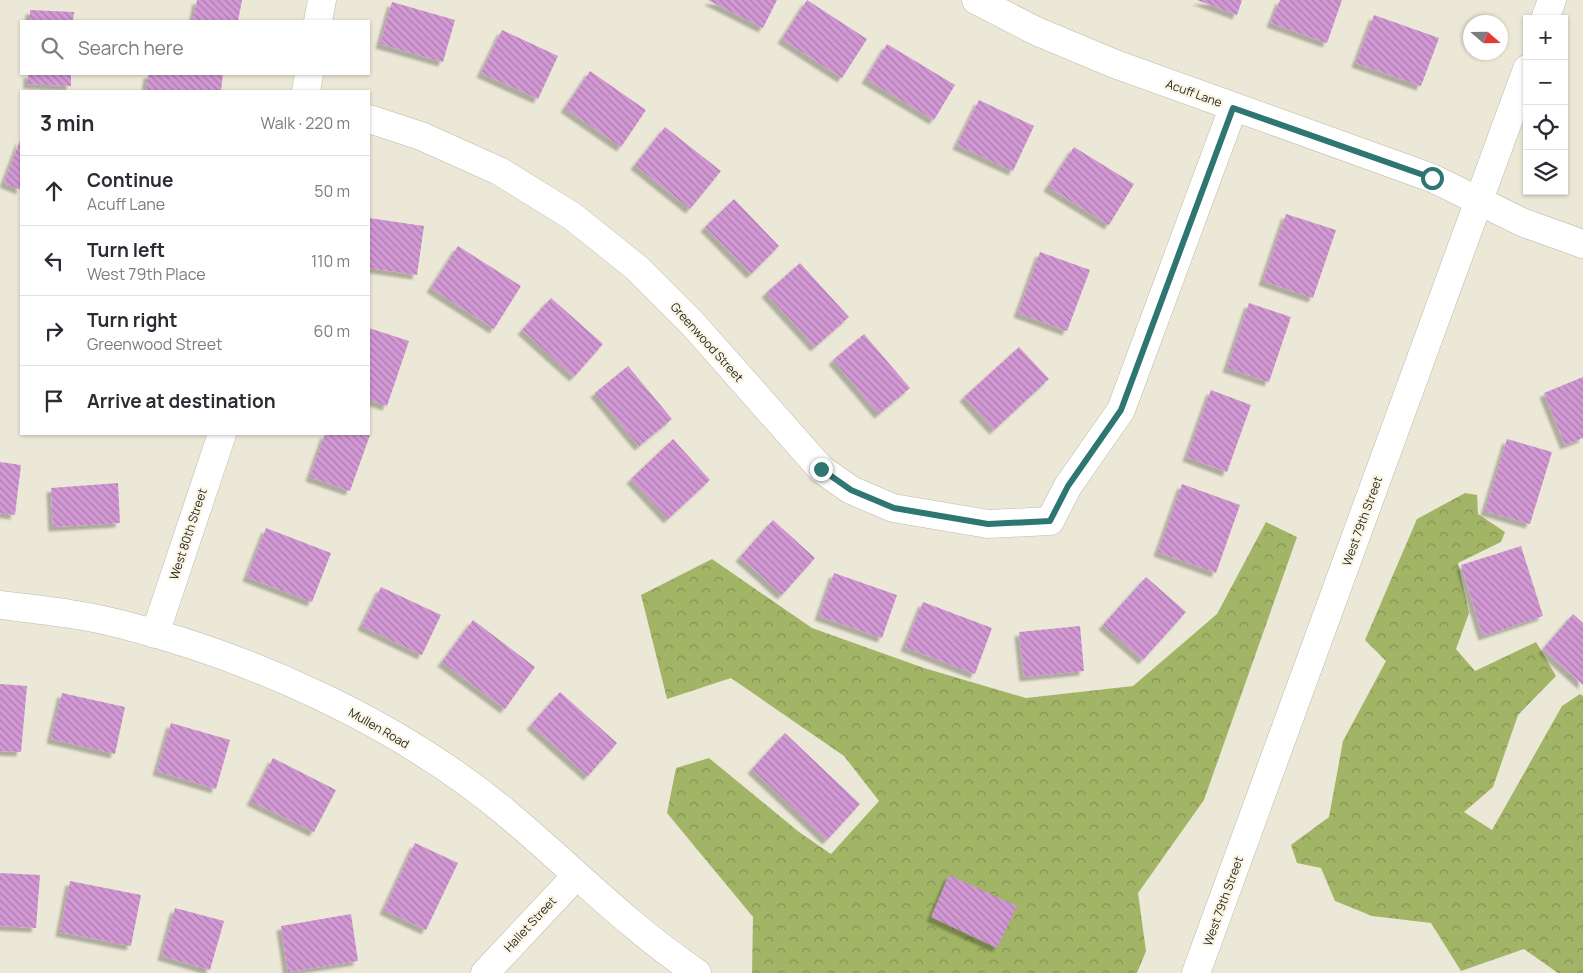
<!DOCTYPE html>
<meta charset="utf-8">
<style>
:root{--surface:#fff;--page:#f2f2f3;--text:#2b2b33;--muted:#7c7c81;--line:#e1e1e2}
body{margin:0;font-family:Manrope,sans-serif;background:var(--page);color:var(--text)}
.controls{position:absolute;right:15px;top:15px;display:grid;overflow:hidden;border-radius:0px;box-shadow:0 1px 4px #0004}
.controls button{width:45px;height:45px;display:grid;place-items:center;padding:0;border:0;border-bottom:1px solid var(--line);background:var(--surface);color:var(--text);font:25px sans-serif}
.compass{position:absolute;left:1463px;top:15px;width:45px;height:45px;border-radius:50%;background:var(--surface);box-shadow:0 1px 4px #0004;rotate:110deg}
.stop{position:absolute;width:15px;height:15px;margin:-11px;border:4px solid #2d7671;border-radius:50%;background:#fff}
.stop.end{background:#2d7671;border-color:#fff;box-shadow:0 1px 5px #0008}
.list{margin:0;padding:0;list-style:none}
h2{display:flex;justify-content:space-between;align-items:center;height:65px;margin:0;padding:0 20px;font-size:21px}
h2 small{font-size:16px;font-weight:400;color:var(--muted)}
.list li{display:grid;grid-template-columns:32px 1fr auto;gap:15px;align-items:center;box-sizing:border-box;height:70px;padding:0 20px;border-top:1px solid var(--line)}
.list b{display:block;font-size:19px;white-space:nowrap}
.list p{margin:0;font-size:16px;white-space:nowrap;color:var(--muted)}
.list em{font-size:16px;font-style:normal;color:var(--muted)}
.icon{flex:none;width:28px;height:28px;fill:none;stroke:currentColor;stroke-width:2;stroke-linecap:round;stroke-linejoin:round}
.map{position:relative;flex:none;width:1583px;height:973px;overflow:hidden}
.search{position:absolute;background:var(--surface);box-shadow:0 1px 4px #0004;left:20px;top:20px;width:350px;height:55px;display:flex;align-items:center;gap:12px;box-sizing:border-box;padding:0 18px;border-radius:0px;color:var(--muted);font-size:19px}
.panel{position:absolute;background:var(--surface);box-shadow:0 1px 4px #0004;left:20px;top:90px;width:350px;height:345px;border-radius:0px}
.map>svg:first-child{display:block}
</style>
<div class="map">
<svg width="1583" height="973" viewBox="0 0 1583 973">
<defs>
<pattern id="forest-crowns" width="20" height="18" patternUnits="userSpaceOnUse" patternTransform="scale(1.25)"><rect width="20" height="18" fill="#a2b566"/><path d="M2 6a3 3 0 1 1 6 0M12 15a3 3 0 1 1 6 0" fill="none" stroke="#849354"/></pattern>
<pattern id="building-back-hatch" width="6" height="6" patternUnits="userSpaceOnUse" patternTransform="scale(1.25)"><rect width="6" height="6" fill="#d298d4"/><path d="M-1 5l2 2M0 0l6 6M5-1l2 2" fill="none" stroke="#aa7cac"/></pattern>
<filter id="shadow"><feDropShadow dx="-4.5" dy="4.5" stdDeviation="1" flood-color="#0004"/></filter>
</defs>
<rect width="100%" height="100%" fill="#ece8d7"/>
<!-- forest -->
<path fill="url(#forest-crowns)" d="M1465 493 1477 495 1478 514 1505 532 1501 542 1458 563 1469 613 1456 649 1475 671 1536 642 1556 676 1518 715 1493 787 1464 812 1492 830 1562 706 1580 694 1583 696V973H1558L1524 949 1461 971 1431 923 1372 916 1335 901 1321 868 1297 863 1291 845 1329 817 1343 741 1386 661 1365 640 1417 519Z
M1266 522 1297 537 1204 800 1138 893 1146 951 1137 973H752L753 917 667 813 676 768 709 758 799 832 831 854 879 801 844 756 731 678 667 699 641 595 712 559 812 628 924 668 1026 698 1133 686 1217 614Z"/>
<!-- building -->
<path fill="url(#building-back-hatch)" filter="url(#shadow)" d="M197 0H242L238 21H193Z
M708 0H777L763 28Z
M807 0 867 39 842 78 782 39Z
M1197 0H1242L1237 15Z
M1280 0H1342L1327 43 1271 23Z
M392 2 455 20 443 62 380 44Z
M30 10 74 12 73 21H30Z
M1374 15 1439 38 1421 86 1356 63Z
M502 30 558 56 538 99 481 73Z
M887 44 955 85 934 120 866 79Z
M590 71 646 110 621 147 565 108Z
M28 74H71V86L28 84Z
M148 74H223L221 91H146Z
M979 100 1034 126 1013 171 957 145Z
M665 127 721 171 690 209 635 165Z
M21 138V190L4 183Z
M1074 147 1134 184 1109 225 1048 187Z
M734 199 779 246 751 274 705 227Z
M1286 214 1336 230 1313 298 1263 281Z
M369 218 424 226 417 275 369 268Z
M458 246 521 286 494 329 431 288Z
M1040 252 1090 270 1067 331 1018 313Z
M800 263 849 317 815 347 766 293Z
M551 298 603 344 574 377 522 330Z
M1249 303 1291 317 1269 382 1227 368Z
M369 328 409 341 387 406 369 400Z
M864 334 910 388 879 414 833 360Z
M1019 347 1049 379 994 430 964 397Z
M628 366 672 419 639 446 595 393Z
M1583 377V438L1565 445 1544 393Z
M1211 390 1251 405 1227 472 1187 457Z
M325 434 370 435 350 491 310 477Z
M673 439 710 480 668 519 631 479Z
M1507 439 1552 452 1530 524 1485 511Z
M0 462 21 465 15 515 0 513Z
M118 483 120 523 53 527 51 488Z
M1182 484 1240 505 1216 573 1158 552Z
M773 520 815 558 782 595 740 557Z
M266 528 331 553 312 602 247 577Z
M1521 546 1543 616 1483 636 1461 565Z
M834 573 897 595 882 638 819 616Z
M1146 577 1186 612 1143 660 1103 625Z
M381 587 441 615 422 655 362 626Z
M923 602 992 628 975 674 905 647Z
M1573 614 1583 623V685L1543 649Z
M473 620 535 667 505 709 442 662Z
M1080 626 1084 671 1024 677 1019 632Z
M0 684 27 686 21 752 0 751Z
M560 692 617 743 588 776 531 725Z
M62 693 125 707 115 754 51 739Z
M171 723 230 740 216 789 157 771Z
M785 733 860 804 827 840 752 769Z
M273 758 336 790 314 832 251 801Z
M415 843 458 863 426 930 384 910Z
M0 873 40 875 36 928 0 926Z
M949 875 1017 906 997 948 931 917Z
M70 881 141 895 131 946 60 932Z
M175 908 224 921 210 970 162 956Z
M351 914 358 961 288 972 281 926Z"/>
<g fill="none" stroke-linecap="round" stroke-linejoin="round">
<defs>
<path id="minor" d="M976 0 1036 31 1115 64 1432 178 1524 223 1583 244
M1545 19 1552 0
M318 21 322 0
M306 91 309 74
M369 119 421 136 499 171 572 216 637 268 692 323 821 469 851 490 893 508 988 524 1050 521 1068 486 1121 410 1233 108
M0 605C41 610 83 614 124 625 257 659 399 724 505 812 570 866 627 926 697 973
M155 634 222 434
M485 973 576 876
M1196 973 1527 69"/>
</defs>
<!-- minor casing -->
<use href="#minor" stroke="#beb9a9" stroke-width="29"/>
<!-- minor -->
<use href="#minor" stroke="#fff" stroke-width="28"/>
</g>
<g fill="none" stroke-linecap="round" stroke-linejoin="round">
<!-- route -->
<path stroke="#2d7671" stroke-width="6" d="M821 469 851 490 894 508 988 524 1050 521 1068 486 1121 410 1233 108 1432 178"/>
</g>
<g text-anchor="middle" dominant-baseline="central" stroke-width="4.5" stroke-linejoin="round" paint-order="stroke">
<!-- street labels -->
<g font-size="12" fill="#292721" stroke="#faf5e4">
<text transform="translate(1194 93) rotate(20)">Acuff Lane</text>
<text transform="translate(707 342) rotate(48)">Greenwood Street</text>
<text transform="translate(1362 521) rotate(-70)">West 79th Street</text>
<text transform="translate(188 534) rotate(-72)">West 80th Street</text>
<text transform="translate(379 728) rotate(30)">Mullen Road</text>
<text transform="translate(1223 901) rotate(-70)">West 79th Street</text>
<text transform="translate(530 924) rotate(-47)">Hallet Street</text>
</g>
</g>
</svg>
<div class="controls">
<button>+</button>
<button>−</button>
<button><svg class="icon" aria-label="locate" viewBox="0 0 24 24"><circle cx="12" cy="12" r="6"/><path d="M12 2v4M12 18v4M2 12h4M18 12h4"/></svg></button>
<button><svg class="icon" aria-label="layers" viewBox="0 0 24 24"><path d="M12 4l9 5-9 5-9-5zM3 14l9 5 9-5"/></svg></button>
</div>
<svg class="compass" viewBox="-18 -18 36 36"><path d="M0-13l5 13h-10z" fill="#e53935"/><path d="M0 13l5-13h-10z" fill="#7c7c81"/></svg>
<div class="stop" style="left:1432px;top:178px"></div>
<div class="stop end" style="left:821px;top:469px"></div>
<div class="search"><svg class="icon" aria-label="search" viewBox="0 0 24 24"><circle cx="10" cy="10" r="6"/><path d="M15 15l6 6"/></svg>Search here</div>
<section class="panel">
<h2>3 min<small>Walk · 220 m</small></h2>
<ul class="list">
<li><svg class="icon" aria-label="ahead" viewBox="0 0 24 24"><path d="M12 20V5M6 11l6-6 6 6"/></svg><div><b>Continue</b><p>Acuff Lane</p></div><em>50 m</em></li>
<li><svg class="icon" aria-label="left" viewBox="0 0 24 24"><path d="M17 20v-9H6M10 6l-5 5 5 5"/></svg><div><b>Turn left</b><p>West 79th Place</p></div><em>110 m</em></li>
<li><svg class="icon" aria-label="right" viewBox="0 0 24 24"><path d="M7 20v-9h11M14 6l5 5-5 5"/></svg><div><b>Turn right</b><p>Greenwood Street</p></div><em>60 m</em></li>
<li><svg class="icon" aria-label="arrive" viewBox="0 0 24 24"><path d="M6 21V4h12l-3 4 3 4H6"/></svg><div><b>Arrive at destination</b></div></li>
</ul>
</section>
</div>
